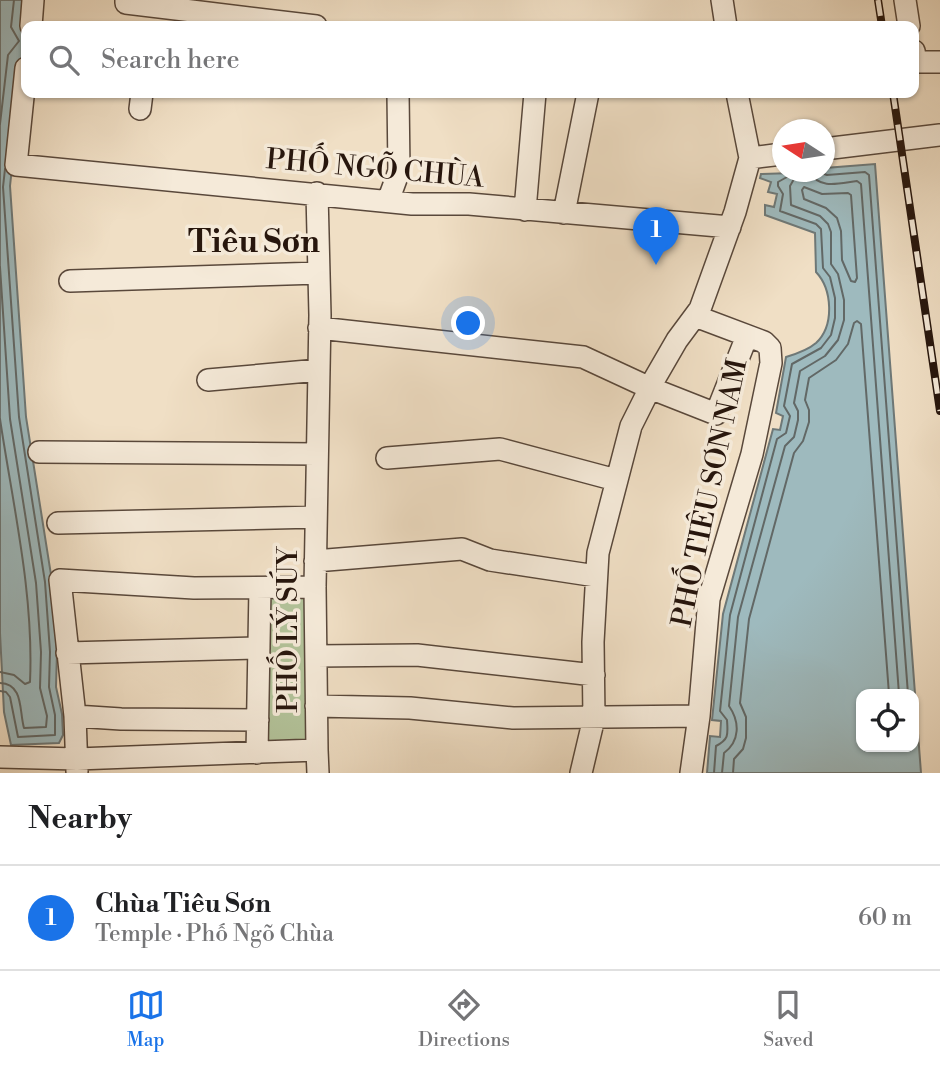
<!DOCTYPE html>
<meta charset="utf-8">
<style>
:root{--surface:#fff;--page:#f2f2f2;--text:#202124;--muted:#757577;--line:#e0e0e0;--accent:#1a73e8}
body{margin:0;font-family:"Libre Bodoni",serif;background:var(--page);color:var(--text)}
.controls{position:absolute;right:21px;bottom:21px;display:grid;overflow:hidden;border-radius:14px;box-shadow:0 2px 5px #0004}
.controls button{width:63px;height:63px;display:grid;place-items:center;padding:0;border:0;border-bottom:2px solid var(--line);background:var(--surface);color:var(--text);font:35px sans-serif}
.compass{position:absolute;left:772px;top:119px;width:63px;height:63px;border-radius:50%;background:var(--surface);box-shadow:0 2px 5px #0004;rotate:282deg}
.you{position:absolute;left:469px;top:324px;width:24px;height:24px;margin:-18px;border:5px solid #fff;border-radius:50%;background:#1a73e8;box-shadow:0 0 0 10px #1a73e833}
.badge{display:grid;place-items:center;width:46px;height:46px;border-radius:50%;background:var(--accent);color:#fff;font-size:23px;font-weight:700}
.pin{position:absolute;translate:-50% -58px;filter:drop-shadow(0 2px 4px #0008)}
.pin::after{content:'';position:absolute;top:37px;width:24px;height:21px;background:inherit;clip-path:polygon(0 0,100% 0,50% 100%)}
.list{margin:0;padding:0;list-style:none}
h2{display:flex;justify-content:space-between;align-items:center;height:91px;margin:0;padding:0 28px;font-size:30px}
h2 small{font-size:23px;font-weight:400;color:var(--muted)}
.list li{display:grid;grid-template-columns:46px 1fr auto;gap:21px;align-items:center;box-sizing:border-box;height:105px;padding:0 28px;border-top:2px solid var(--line)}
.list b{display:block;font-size:26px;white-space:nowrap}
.list p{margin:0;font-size:23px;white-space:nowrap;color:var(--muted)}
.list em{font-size:23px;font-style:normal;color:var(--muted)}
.icon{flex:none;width:38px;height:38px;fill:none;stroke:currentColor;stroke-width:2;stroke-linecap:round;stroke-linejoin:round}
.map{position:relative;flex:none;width:940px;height:773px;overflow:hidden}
.search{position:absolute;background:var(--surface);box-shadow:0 2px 5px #0004;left:21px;right:21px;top:21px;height:77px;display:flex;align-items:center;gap:18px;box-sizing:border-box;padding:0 24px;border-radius:14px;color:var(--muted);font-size:26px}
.sheet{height:196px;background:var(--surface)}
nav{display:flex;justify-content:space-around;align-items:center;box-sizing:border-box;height:98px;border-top:2px solid var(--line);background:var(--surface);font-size:19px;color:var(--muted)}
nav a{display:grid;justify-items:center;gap:4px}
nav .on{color:var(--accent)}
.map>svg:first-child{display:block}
</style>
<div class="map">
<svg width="940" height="773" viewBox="0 0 940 773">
<rect width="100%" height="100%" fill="#f0dfc5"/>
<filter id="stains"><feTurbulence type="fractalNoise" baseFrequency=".00286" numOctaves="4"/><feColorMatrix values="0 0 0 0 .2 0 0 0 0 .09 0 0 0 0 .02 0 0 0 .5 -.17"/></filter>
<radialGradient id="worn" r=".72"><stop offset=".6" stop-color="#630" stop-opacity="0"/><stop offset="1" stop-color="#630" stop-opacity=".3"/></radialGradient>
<!-- green -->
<path fill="#b3c39a" stroke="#6d6c54" stroke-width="2" d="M265 591 310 593 309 741 270 746 262 736Z"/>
<!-- water -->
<path fill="#9ebabe" stroke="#6e7877" stroke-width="2" fill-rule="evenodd" d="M0 0H30L10 186 26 417 52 581 57 652 56 687 62 714 63 735 59 743 11 745 4 712 0 633Z
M875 164 921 773H707L710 736 720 737 721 721 712 720 723 614 773 429 780 430 783 416 776 413 786 357C796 354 808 350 816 343 835 325 832 289 816 272L815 233 765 215V205L774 207 777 194 768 192 771 182 760 178 761 174 824 172 825 168ZM861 694H914V747H861Z"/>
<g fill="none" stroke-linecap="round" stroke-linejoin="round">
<!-- shore -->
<path stroke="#626866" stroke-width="2" d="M0 124 8 55 19 41 11 27 14 0
M810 172C819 190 840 183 857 181L861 184 899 694
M819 172 827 175 865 172 869 175 908 694
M804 187 822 194 848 193 851 195 857 278 855 282 851 281 842 260 841 231 837 218 826 208 804 199 802 190Z
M0 267 10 419 36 583 41 652 40 688 47 716 46 727 24 728C19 711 24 684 0 683
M0 419C13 506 34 594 30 682L25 684 14 675 0 672
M0 691 6 692 10 697 18 737 55 735V715L49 687 50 652 45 582 19 417 3 187 5 169
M714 773 716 746C729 739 728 735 727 720L720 711 730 615 777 439 786 433 790 416 784 406 792 364 821 348 831 335 835 318V298L830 277 823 268 821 229 816 224 780 211 783 194 778 186V182L787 177 789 172
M722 773 724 753C740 741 740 722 729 706L738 617 785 446 794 437 798 420V411L794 403 800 371 825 356 838 340 844 320V300L838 274 831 264V232L828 224 820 216 791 205 790 186 798 172
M733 773 734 759 743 749 746 738V717L740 703 749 619 794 453 803 441 809 422V410L805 400 809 378 836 360 848 344 854 323 857 321 861 324 889 694"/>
<defs>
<path id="minor" d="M126 0V3L316 26
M722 0 726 26
M905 0 909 26
M31 26 33 0
M914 51 916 62H940
M26 68 16 165 412 204H469L730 227
M140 109 142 93
M824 149 940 135
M750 158 782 154
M388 201 399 171 398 93
M525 210 535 93
M564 213 588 93
M70 281 319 273
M319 328 583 357 650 388 716 414 747 336
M208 380 319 370
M39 452 317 454
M387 458 500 449 616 480
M58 523 316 517
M315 561 462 549 490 560 596 576
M67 653 259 648
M316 656 417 655 594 675
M316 706 410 708 513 718 699 716
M75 716 121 719 258 720
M317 750 318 773
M257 753 260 588
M0 757 77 759 317 750 315 587 320 315 317 193
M77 771 75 716 60 580 194 588 315 587
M581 773 594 718 593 642 598 553 631 426 655 378 677 340 700 309 735 212 750 158 737 93
M691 773 699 716 709 599 752 454 771 363 770 348 764 342 695 316"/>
</defs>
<!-- minor casing -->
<use href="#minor" stroke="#59483b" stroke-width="24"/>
<!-- minor -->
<use href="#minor" stroke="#f5ead9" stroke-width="21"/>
<defs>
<path id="rail" d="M878 0 882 26
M893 93 940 411"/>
</defs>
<!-- rail casing -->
<use href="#rail" stroke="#27160d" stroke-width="8"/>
<!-- rail -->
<use href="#rail" stroke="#f5ead9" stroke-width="5" stroke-dasharray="16" stroke-linecap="butt"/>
</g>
<g text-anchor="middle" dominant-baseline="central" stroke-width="7" stroke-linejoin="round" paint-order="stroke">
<!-- street labels -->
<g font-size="28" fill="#27160d" stroke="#f5ead9">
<text transform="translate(375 169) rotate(5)">PHỐ NGÕ CHÙA</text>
<text transform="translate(710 493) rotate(-78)">PHỐ TIÊU SƠN NAM</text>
<text transform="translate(288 630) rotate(-90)">PHỐ LÝ SÚY</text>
</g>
<!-- quarter labels -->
<g font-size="32" font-weight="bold" fill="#27160d" stroke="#f5ead9">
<text x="254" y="242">Tiêu Sơn</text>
</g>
</g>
<rect width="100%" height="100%" filter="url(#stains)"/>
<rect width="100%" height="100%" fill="url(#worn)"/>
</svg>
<div class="controls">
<button><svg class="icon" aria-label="locate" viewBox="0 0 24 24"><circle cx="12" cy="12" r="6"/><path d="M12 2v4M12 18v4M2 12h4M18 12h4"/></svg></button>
</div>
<svg class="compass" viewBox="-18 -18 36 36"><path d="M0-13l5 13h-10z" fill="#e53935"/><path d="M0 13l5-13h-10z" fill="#757577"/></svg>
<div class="you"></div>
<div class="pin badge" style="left:656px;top:265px">1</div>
<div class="search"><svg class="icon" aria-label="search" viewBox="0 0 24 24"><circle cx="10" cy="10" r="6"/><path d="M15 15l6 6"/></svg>Search here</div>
</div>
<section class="sheet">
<h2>Nearby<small></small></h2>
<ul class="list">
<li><span class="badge">1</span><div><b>Chùa Tiêu Sơn</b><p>Temple · Phố Ngõ Chùa</p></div><em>60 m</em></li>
</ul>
</section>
<nav>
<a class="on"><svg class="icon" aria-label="map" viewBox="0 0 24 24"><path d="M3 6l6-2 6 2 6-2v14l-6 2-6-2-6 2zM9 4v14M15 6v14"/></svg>Map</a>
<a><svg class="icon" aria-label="directions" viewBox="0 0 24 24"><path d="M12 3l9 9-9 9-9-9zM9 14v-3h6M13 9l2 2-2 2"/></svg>Directions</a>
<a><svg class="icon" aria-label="saved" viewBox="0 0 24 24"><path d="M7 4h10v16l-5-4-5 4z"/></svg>Saved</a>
</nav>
